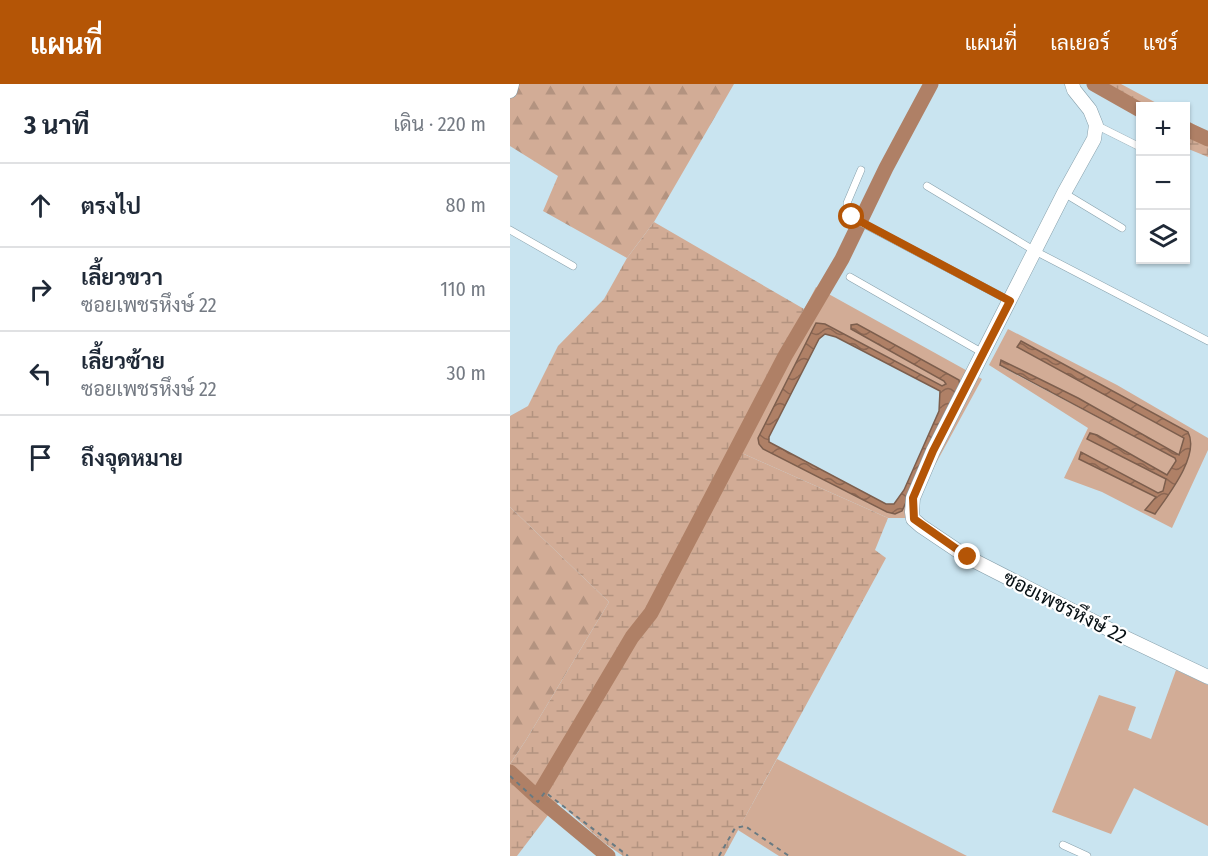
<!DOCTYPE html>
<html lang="th">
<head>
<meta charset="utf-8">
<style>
	:root { --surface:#fff; --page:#f2f2f3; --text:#1f2937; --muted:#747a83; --line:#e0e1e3; --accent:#b45506 }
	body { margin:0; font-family:"Fira Sans Condensed",Sarabun,sans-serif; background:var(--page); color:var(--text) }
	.controls { position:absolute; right:18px; top:18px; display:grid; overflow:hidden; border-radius:0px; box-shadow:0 2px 4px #0004 }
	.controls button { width:54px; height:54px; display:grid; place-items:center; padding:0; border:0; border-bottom:2px solid var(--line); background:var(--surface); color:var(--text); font:30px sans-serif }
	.stop { position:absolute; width:18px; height:18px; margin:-14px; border:4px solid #b45506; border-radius:50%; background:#fff }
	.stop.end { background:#b45506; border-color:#fff; box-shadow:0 2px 6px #0008 }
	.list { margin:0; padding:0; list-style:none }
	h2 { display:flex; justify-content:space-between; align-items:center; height:78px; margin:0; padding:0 24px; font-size:26px }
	h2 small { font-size:20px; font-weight:400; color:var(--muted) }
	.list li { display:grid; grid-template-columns:39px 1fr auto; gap:18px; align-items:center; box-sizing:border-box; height:84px; padding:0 24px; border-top:2px solid var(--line) }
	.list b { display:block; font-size:22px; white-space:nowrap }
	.list p { margin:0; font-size:20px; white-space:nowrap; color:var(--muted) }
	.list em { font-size:20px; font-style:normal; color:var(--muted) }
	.icon { flex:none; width:33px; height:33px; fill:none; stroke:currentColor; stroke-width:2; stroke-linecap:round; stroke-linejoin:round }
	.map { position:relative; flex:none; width:698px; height:772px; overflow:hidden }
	header { display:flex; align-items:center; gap:36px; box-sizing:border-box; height:84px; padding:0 30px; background:var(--accent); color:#fff }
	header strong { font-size:28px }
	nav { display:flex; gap:33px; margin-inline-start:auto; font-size:21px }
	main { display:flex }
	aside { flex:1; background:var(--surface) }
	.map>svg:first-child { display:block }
</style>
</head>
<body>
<header>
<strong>แผนที่</strong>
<nav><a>แผนที่</a><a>เลเยอร์</a><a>แชร์</a></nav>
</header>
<main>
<aside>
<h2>3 นาที<small>เดิน · 220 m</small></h2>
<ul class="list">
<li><svg class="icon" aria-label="ahead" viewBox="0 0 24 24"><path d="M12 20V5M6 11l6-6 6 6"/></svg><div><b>ตรงไป</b></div><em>80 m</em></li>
<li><svg class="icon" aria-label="right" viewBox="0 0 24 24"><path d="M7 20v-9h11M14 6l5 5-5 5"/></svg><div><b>เลี้ยวขวา</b><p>ซอยเพชรหึงษ์ 22</p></div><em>110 m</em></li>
<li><svg class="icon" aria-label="left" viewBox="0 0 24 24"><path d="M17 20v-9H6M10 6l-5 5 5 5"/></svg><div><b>เลี้ยวซ้าย</b><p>ซอยเพชรหึงษ์ 22</p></div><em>30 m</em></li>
<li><svg class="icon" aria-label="arrive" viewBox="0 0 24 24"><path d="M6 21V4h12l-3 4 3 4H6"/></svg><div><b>ถึงจุดหมาย</b></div></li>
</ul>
</aside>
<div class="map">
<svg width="698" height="772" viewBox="0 0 698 772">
	<defs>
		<pattern id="forest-firs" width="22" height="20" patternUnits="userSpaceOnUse" patternTransform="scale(1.5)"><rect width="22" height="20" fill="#d2ac96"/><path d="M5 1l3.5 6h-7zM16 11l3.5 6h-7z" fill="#b39380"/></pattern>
		<pattern id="wetland-marsh" width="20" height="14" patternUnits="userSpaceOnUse" patternTransform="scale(1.5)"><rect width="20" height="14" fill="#d2ac96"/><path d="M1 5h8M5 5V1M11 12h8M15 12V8" fill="none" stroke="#b39380"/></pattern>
		<pattern id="water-waves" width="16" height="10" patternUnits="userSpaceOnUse" patternTransform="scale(1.5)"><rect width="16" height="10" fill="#af8066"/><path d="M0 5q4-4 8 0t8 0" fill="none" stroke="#8c6753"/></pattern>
	</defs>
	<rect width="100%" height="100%" fill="#c9e4f0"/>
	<g fill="#d2ac96" fill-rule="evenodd">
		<path d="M306 203 472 295 396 434H378L234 370 219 369ZM315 240 432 302 437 300 434 297 450 302 392 427 377 428 248 354Z"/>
		<path d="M498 245 607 301 698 354V366L662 444 592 408 554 394 578 344 479 281ZM492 277 568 314 669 372 674 354 665 402 636 426 646 413 571 369 648 409 653 407 656 395 578 355 580 349 587 351 657 391 667 377 665 374 490 282Z"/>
		<path d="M666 586 698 601V742L624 704 601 750 542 728 589 611 626 623 618 646 641 655Z"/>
		<path d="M267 675 457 772H269L228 746Z"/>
	</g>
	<g fill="url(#forest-firs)">
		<path d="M7 0H224L144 138 117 174 33 127 48 92 0 62V15Z"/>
		<path d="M0 423 99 518 16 656 0 680Z"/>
	</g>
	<g fill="url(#wetland-marsh)">
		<path d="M578 0H611L652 22H630V28Z"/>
		<path d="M676 36 698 48V73L676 64Z"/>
		<path d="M144 138 294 225 219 368 234 370 378 434 365 466 376 474 214 772H113L93 758 48 718 7 772H0V680L16 656 99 518 0 423V332L18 322 48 262 94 215 117 174Z"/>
	</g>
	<g fill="url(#water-waves)" stroke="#7c5e4d" stroke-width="1.5" fill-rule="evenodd">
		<path d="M306 239 315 240 432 302 436 300 434 297 341 245V241L347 240 449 296 450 302 392 427 385 430 377 428 253 365 249 360 248 354ZM315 250 326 253 430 307 429 327 394 406 384 420H376L259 358V353L309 255Z"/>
		<path d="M511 257 678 348C690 371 659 410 645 430L635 426 646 413 569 375 571 368 648 409 653 407 656 395 577 355 580 349 587 351 657 391 666 377 665 374 490 281 491 276 568 314 669 371 674 354 507 263Z"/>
	</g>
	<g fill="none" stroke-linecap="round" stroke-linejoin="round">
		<g stroke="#af8066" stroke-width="15">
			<path d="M584 0 630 26"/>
			<path d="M676 45 698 55"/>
			<path d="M0 688 27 713 98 772"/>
			<path d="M27 713 122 553 141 529 275 272 332 175 376 84 421 0"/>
		</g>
		<g stroke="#87a0ab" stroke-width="8">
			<g id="lane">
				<path d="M586 41 630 63"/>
				<path d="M351 86 337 119 338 129 354 140 500 217"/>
				<path d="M417 102 525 167 698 257"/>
				<path d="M554 109 612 144"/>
				<path d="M0 146 63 182"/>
				<path d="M340 193 473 269"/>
				<path d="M553 761 577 772"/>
			</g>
		</g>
		<g stroke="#87a0ab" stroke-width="15">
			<g id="street">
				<path d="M562 0 564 6 580 26 586 41 584 55 554 109 423 367 403 414 402 428 403 435 411 442 457 473 616 554 698 593"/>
				<path d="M0 7 2 0"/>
			</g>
		</g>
		<g stroke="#687a82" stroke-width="2" stroke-dasharray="4.5 4.5" stroke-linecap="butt">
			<path d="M0 692 28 718 35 708 118 772"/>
			<path d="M209 772 225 744 235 742 279 772"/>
		</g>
		<use href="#lane" stroke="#fff" stroke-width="7"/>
		<use href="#street" stroke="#fff" stroke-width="14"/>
	</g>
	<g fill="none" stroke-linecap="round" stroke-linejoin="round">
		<path stroke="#b45506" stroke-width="8" d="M342 133 500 217 423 367 403 414 404 435 458 473"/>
	</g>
	<g text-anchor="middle" stroke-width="4.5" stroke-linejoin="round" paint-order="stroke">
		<g font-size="20" fill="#060f13" stroke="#fff">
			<text transform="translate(555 523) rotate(27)" y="7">ซอยเพชรหึงษ์ 22</text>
		</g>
	</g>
</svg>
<div class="controls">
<button>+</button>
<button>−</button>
<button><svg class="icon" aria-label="layers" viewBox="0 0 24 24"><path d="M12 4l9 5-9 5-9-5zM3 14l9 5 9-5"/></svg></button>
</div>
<div class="stop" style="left:342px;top:133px"></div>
<div class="stop end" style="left:458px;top:473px"></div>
</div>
</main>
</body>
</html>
